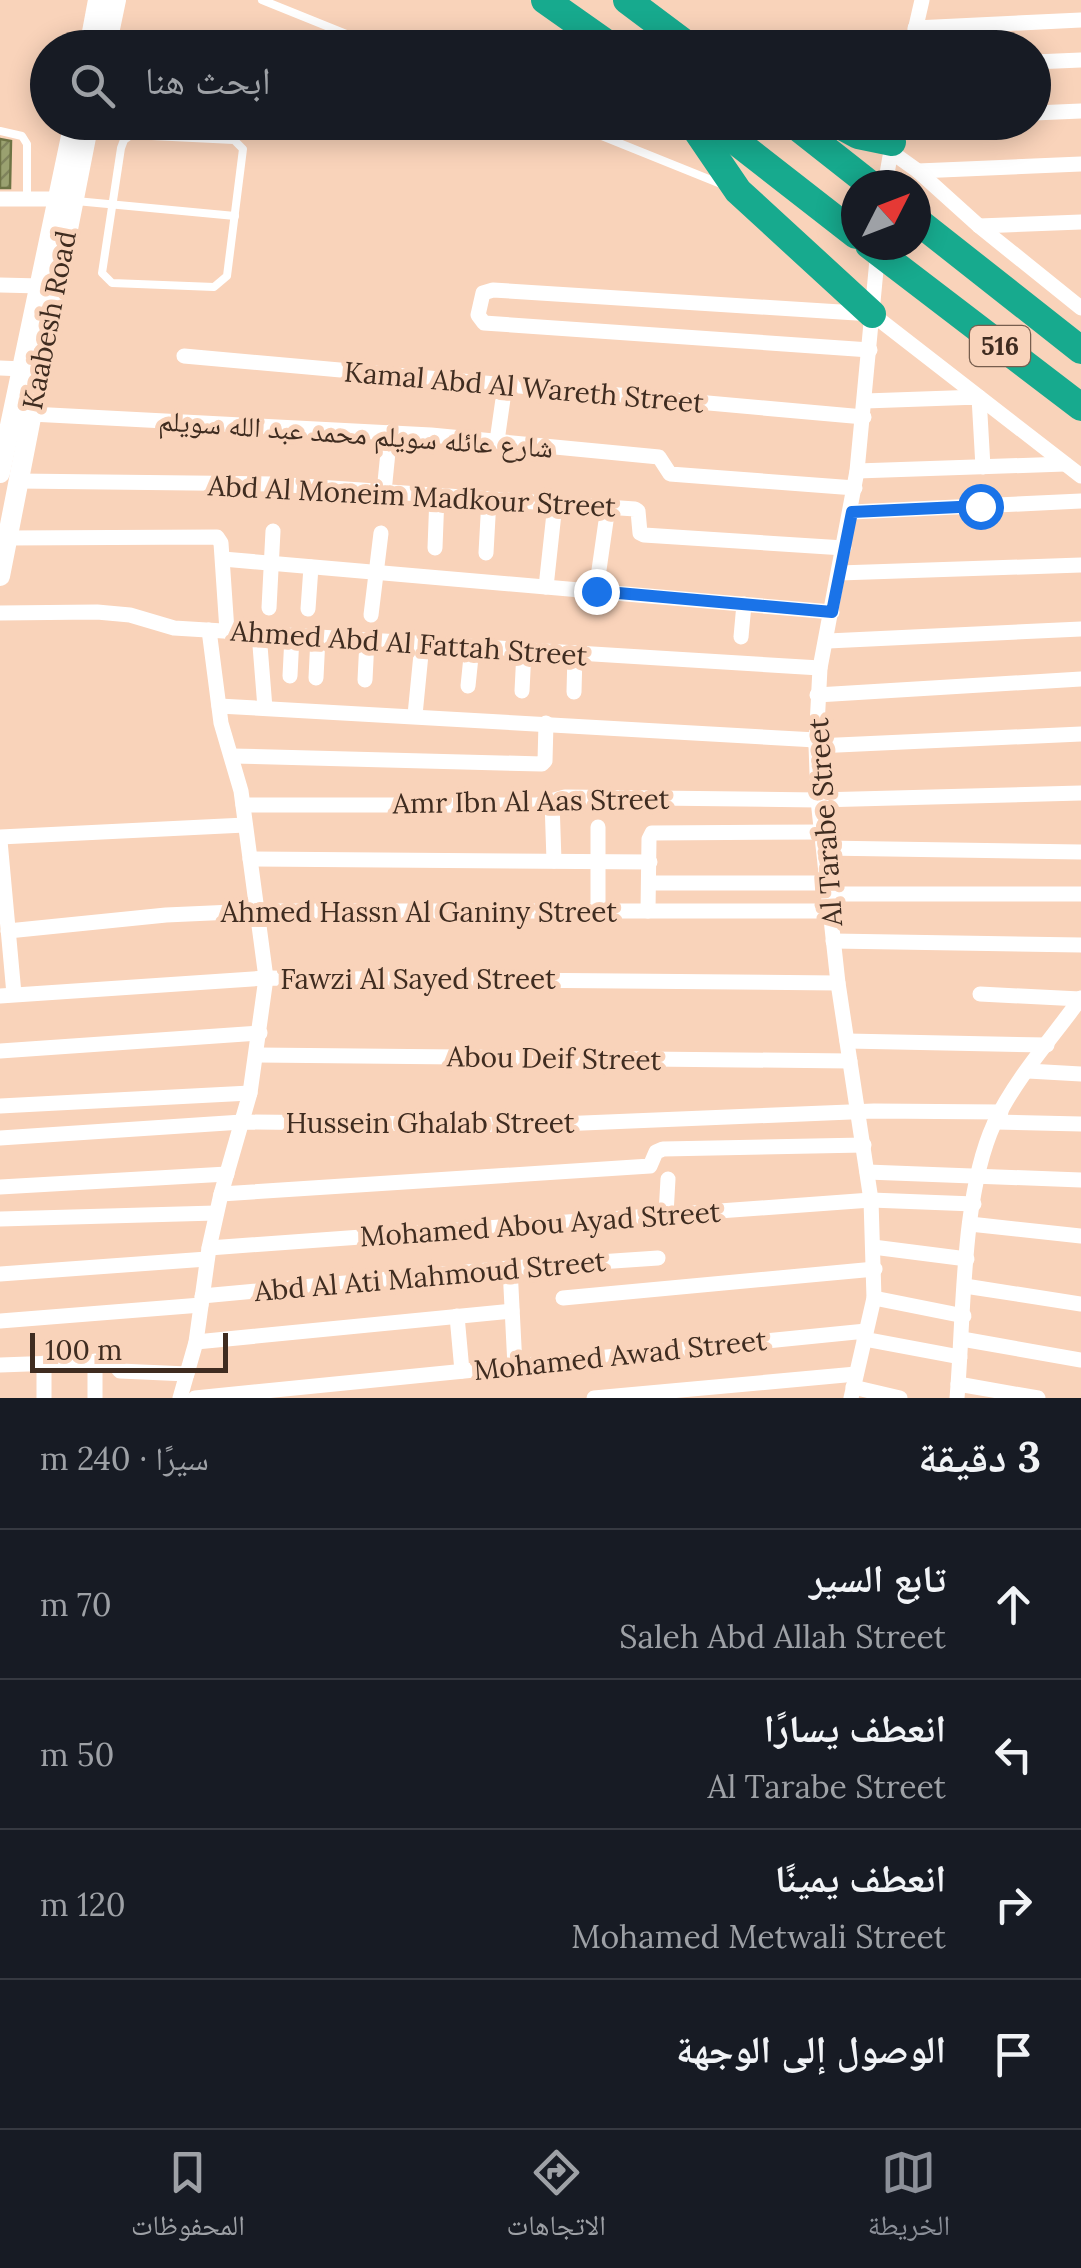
<!DOCTYPE html>
<html lang="ar">
<head>
<meta charset="utf-8">
<style>
	:root { --surface:#171b24; --page:#20242c; --text:#f1f3f6; --muted:#9ea1a6; --line:#363941; --accent:#8c9099 }
	body { margin:0; font-family:Lora,"Noto Naskh Arabic",serif; background:var(--page); color:var(--text); direction:rtl }
	.compass { position:absolute; left:841px; top:170px; width:90px; height:90px; border-radius:50%; background:var(--surface); box-shadow:0 5px 25px #0003; rotate:48deg }
	.scale { position:absolute; left:30px; bottom:25px; width:198px; box-sizing:border-box; padding-left:10px; border:5px solid #3f2c20; border-top:0; font-size:28px; line-height:35px; white-space:nowrap; color:#3f2c20; -webkit-text-stroke:8px #f9d3ba; paint-order:stroke }
	.stop { position:absolute; width:30px; height:30px; margin:-22px; border:8px solid #1a73e8; border-radius:50%; background:#fff }
	.stop.end { background:#1a73e8; border-color:#fff; box-shadow:0 2px 10px #0008 }
	.list { margin:0; padding:0; list-style:none }
	h2 { display:flex; justify-content:space-between; align-items:center; height:130px; margin:0; padding:0 40px; font-size:42px }
	h2 small { font-size:32px; font-weight:400; color:var(--muted) }
	.list li { display:grid; grid-template-columns:65px 1fr auto; gap:30px; align-items:center; box-sizing:border-box; height:150px; padding:0 40px; border-top:2px solid var(--line) }
	.list b { display:block; font-size:38px; white-space:nowrap }
	.list p { margin:0; font-size:32px; white-space:nowrap; color:var(--muted) }
	.list em { font-size:32px; font-style:normal; color:var(--muted) }
	.icon { flex:none; width:55px; height:55px; fill:none; stroke:currentColor; stroke-width:2; stroke-linecap:round; stroke-linejoin:round }
	.map { position:relative; flex:none; width:1081px; height:1398px; overflow:hidden; direction:ltr }
	.search { position:absolute; background:var(--surface); box-shadow:0 5px 25px #0003; left:30px; right:30px; top:30px; height:110px; display:flex; align-items:center; gap:25px; box-sizing:border-box; padding:0 35px; border-radius:55px; color:var(--muted); font-size:38px }
	.sheet { height:730px; background:var(--surface) }
	nav { display:flex; justify-content:space-around; align-items:center; box-sizing:border-box; height:140px; border-top:2px solid var(--line); background:var(--surface); font-size:28px; color:var(--muted) }
	nav a { display:grid; justify-items:center; gap:5px }
	nav .on { color:var(--accent) }
	.map>svg:first-child { display:block }
</style>
</head>
<body>
<div class="map">
<svg width="1081" height="1398" viewBox="0 0 1081 1398">
	<defs>
		<pattern id="building-hatch" width="6" height="6" patternUnits="userSpaceOnUse" patternTransform="scale(2.5)"><rect width="6" height="6" fill="#9aa170"/><path d="M-1 1l2-2M0 6l6-6M5 7l2-2" fill="none" stroke="#7f835c"/></pattern>
	</defs>
	<rect width="100%" height="100%" fill="#f9d3ba"/>
	<path fill="url(#building-hatch)" stroke="#6d7344" stroke-width="2.5" d="M0 139 11 141 10 188H0Z"/>
	<g fill="none" stroke-linecap="round" stroke-linejoin="round">
		<g stroke="#fff" stroke-width="8">
			<path d="M262 0 381 48"/>
			<path d="M567 122 721 184"/>
			<path d="M0 131 22 136 27 144V199"/>
			<path d="M131 135 234 140 243 149 227 276 214 287 112 283 102 273 121 148 124 140Z"/>
			<path d="M76 201 235 216"/>
		</g>
		<g stroke="#fff" stroke-width="15">
			<path d="M915 28 1081 20"/>
			<path d="M911 48 922 0"/>
			<path d="M1034 62 1081 60"/>
			<path d="M1034 113 1081 111"/>
			<path d="M890 151 918 171 979 226 1081 308"/>
			<path d="M918 171 1081 164"/>
			<path d="M885 185 896 122"/>
			<path d="M0 199H58"/>
			<path d="M979 226 1081 222"/>
			<path d="M0 285 41 286"/>
			<path d="M870 350 484 323 478 315 483 293 493 290 872 314 1081 476"/>
			<path d="M184 356 864 417"/>
			<path d="M0 368 23 369"/>
			<path d="M865 401 979 397 983 467"/>
			<path d="M31 414 431 435 659 457 670 474 855 488"/>
			<path d="M497 441 505 385"/>
			<path d="M857 471 1065 464"/>
			<path d="M18 481 274 484 635 509 638 511 640 533 644 535 844 548"/>
			<path d="M384 492 390 432"/>
			<path d="M852 512 1081 501"/>
			<path d="M7 538 217 537 221 543 227 631"/>
			<path d="M435 548 437 495"/>
			<path d="M486 553 489 499"/>
			<path d="M223 559 832 612"/>
			<path d="M839 573 1081 565"/>
			<path d="M546 587 555 504"/>
			<path d="M596 591 608 507"/>
			<path d="M269 608 273 531"/>
			<path d="M308 609 311 567"/>
			<path d="M0 613 97 612 130 615 174 628 820 668"/>
			<path d="M371 615 381 533"/>
			<path d="M259 633 265 708"/>
			<path d="M741 637 744 604"/>
			<path d="M828 641 1081 629"/>
			<path d="M290 676 292 636"/>
			<path d="M316 678 318 637"/>
			<path d="M365 680 367 640"/>
			<path d="M468 686 472 647"/>
			<path d="M522 691 524 651"/>
			<path d="M574 692 575 654"/>
			<path d="M817 695 1081 679"/>
			<path d="M219 706 816 740"/>
			<path d="M415 715 422 644"/>
			<path d="M816 746 1081 734"/>
			<path d="M232 756 542 764 545 761 546 723"/>
			<path d="M552 801 554 861"/>
			<path d="M243 805H537L565 797 818 800 1081 793"/>
			<path d="M0 837 245 825"/>
			<path d="M0 841 14 994"/>
			<path d="M824 848 1081 852"/>
			<path d="M250 859 650 862"/>
			<path d="M649 883H828"/>
			<path d="M829 894H1081"/>
			<path d="M598 911V827"/>
			<path d="M648 911 649 839 652 833 823 832"/>
			<path d="M8 931 166 915 256 911H831"/>
			<path d="M833 941 1081 945"/>
			<path d="M980 994 1080 999"/>
			<path d="M0 996 266 978 838 983"/>
			<path d="M847 1041 1047 1045"/>
			<path d="M0 1051 260 1033"/>
			<path d="M258 1055 850 1061"/>
			<path d="M1028 1071 1081 1074"/>
			<path d="M0 1106 250 1093"/>
			<path d="M995 1122 1081 1124"/>
			<path d="M0 1138 242 1122 535 1125 874 1111 1001 1112"/>
			<path d="M867 1172 1081 1180"/>
			<path d="M0 1187 227 1174"/>
			<path d="M221 1194 650 1166 656 1152 663 1149 864 1145"/>
			<path d="M666 1214 668 1179"/>
			<path d="M0 1219 216 1213"/>
			<path d="M970 1224 1081 1236"/>
			<path d="M873 1247 967 1259"/>
			<path d="M209 1248 871 1200 974 1204"/>
			<path d="M510 1268 515 1366"/>
			<path d="M0 1274 207 1259"/>
			<path d="M965 1286 1081 1304"/>
			<path d="M202 1296 510 1268 658 1258"/>
			<path d="M563 1298 875 1269"/>
			<path d="M874 1298 964 1316"/>
			<path d="M457 1316 462 1371"/>
			<path d="M0 1321 201 1305"/>
			<path d="M864 1339 960 1357"/>
			<path d="M962 1339 1081 1360"/>
			<path d="M196 1342 512 1311"/>
			<path d="M0 1365 112 1361 120 1371 187 1374"/>
			<path d="M958 1384 1038 1398"/>
			<path d="M853 1387 900 1398"/>
			<path d="M44 1398V1363"/>
			<path d="M95 1398V1361"/>
			<path d="M180 1398 196 1342 209 1248 221 1194 250 1093 266 978 241 791 221 723 209 630"/>
			<path d="M195 1398 866 1331"/>
			<path d="M594 1398 856 1374"/>
			<path d="M851 1398 874 1298 871 1200 838 983 818 800 816 746 820 668 857 471 878 249"/>
			<path d="M957 1398C964 1318 961 1196 994 1124 1015 1079 1052 1038 1081 998"/>
		</g>
		<g stroke="#fff" stroke-width="20">
			<path d="M89 48 98 0"/>
			<path d="M106 48 116 0"/>
			<path d="M0 473 74 122"/>
			<path d="M0 576 89 122"/>
		</g>
		<g stroke="#17aa8e" stroke-width="28">
			<path d="M545 0 613 48"/>
			<path d="M627 0 691 48"/>
			<path d="M691 122 738 191 872 314"/>
			<path d="M711 122 856 235"/>
			<path d="M791 122 871 185"/>
			<path d="M834 122 858 135 892 142"/>
			<path d="M916 220 1081 350"/>
			<path d="M869 245 1081 407"/>
		</g>
	</g>
	<g fill="none" stroke-linecap="round" stroke-linejoin="round">
		<path stroke="#1a73e8" stroke-width="12" d="M596 591 832 612 852 512 980 506"/>
	</g>
	<g text-anchor="middle" stroke-width="10" stroke-linejoin="round" paint-order="stroke">
		<rect fill="#f9d3ba" stroke="#775e4e" stroke-width="2.5" x="970" y="326" width="60" height="40" rx="8"/>
		<g font-size="25" font-weight="bold" fill="#3f2c20">
			<text x="1000" y="355">516</text>
		</g>
		<g font-size="28" fill="#3f2c20" stroke="#f9d3ba">
			<text transform="translate(49 320) rotate(-79)" y="10">Kaabesh Road</text>
			<text transform="translate(524 387) rotate(5)" y="10">Kamal Abd Al Wareth Street</text>
			<text transform="translate(356 434) rotate(4)" y="10">شارع عائله سويلم محمد عبد الله سويلم</text>
			<text transform="translate(412 496) rotate(3)" y="10">Abd Al Moneim Madkour Street</text>
			<text transform="translate(409 643) rotate(4)" y="10">Ahmed Abd Al Fattah Street</text>
			<text transform="translate(531 801) rotate(-1)" y="10">Amr Ibn Al Aas Street</text>
			<text transform="translate(825 822) rotate(-94)" y="10">Al Tarabe Street</text>
			<text x="419" y="922">Ahmed Hassn Al Ganiny Street</text>
			<text x="418" y="989">Fawzi Al Sayed Street</text>
			<text transform="translate(554 1058) rotate(1)" y="10">Abou Deif Street</text>
			<text x="430" y="1133">Hussein Ghalab Street</text>
			<text transform="translate(540 1224) rotate(-4)" y="10">Mohamed Abou Ayad Street</text>
			<text transform="translate(430 1276) rotate(-5)" y="10">Abd Al Ati Mahmoud Street</text>
			<text transform="translate(620 1355) rotate(-6)" y="10">Mohamed Awad Street</text>
		</g>
	</g>
</svg>
<svg class="compass" viewBox="-18 -18 36 36"><path d="M0-13l5 13h-10z" fill="#e53935"/><path d="M0 13l5-13h-10z" fill="#9ea1a6"/></svg>
<div class="scale">100 m</div>
<div class="stop" style="left:980px;top:506px"></div>
<div class="stop end" style="left:596px;top:591px"></div>
<div class="search"><svg class="icon" aria-label="search" viewBox="0 0 24 24"><circle cx="10" cy="10" r="6"/><path d="M15 15l6 6"/></svg>ابحث هنا</div>
</div>
<section class="sheet">
<h2>3 دقيقة<small>سيرًا · 240 m</small></h2>
<ul class="list">
<li><svg class="icon" aria-label="ahead" viewBox="0 0 24 24"><path d="M12 20V5M6 11l6-6 6 6"/></svg><div><b>تابع السير</b><p>Saleh Abd Allah Street</p></div><em>70 m</em></li>
<li><svg class="icon" aria-label="left" viewBox="0 0 24 24"><path d="M17 20v-9H6M10 6l-5 5 5 5"/></svg><div><b>انعطف يسارًا</b><p>Al Tarabe Street</p></div><em>50 m</em></li>
<li><svg class="icon" aria-label="right" viewBox="0 0 24 24"><path d="M7 20v-9h11M14 6l5 5-5 5"/></svg><div><b>انعطف يمينًا</b><p>Mohamed Metwali Street</p></div><em>120 m</em></li>
<li><svg class="icon" aria-label="arrive" viewBox="0 0 24 24"><path d="M6 21V4h12l-3 4 3 4H6"/></svg><div><b>الوصول إلى الوجهة</b></div></li>
</ul>
</section>
<nav>
<a class="on"><svg class="icon" aria-label="map" viewBox="0 0 24 24"><path d="M3 6l6-2 6 2 6-2v14l-6 2-6-2-6 2zM9 4v14M15 6v14"/></svg>الخريطة</a>
<a><svg class="icon" aria-label="directions" viewBox="0 0 24 24"><path d="M12 3l9 9-9 9-9-9zM9 14v-3h6M13 9l2 2-2 2"/></svg>الاتجاهات</a>
<a><svg class="icon" aria-label="saved" viewBox="0 0 24 24"><path d="M7 4h10v16l-5-4-5 4z"/></svg>المحفوظات</a>
</nav>
</body>
</html>
